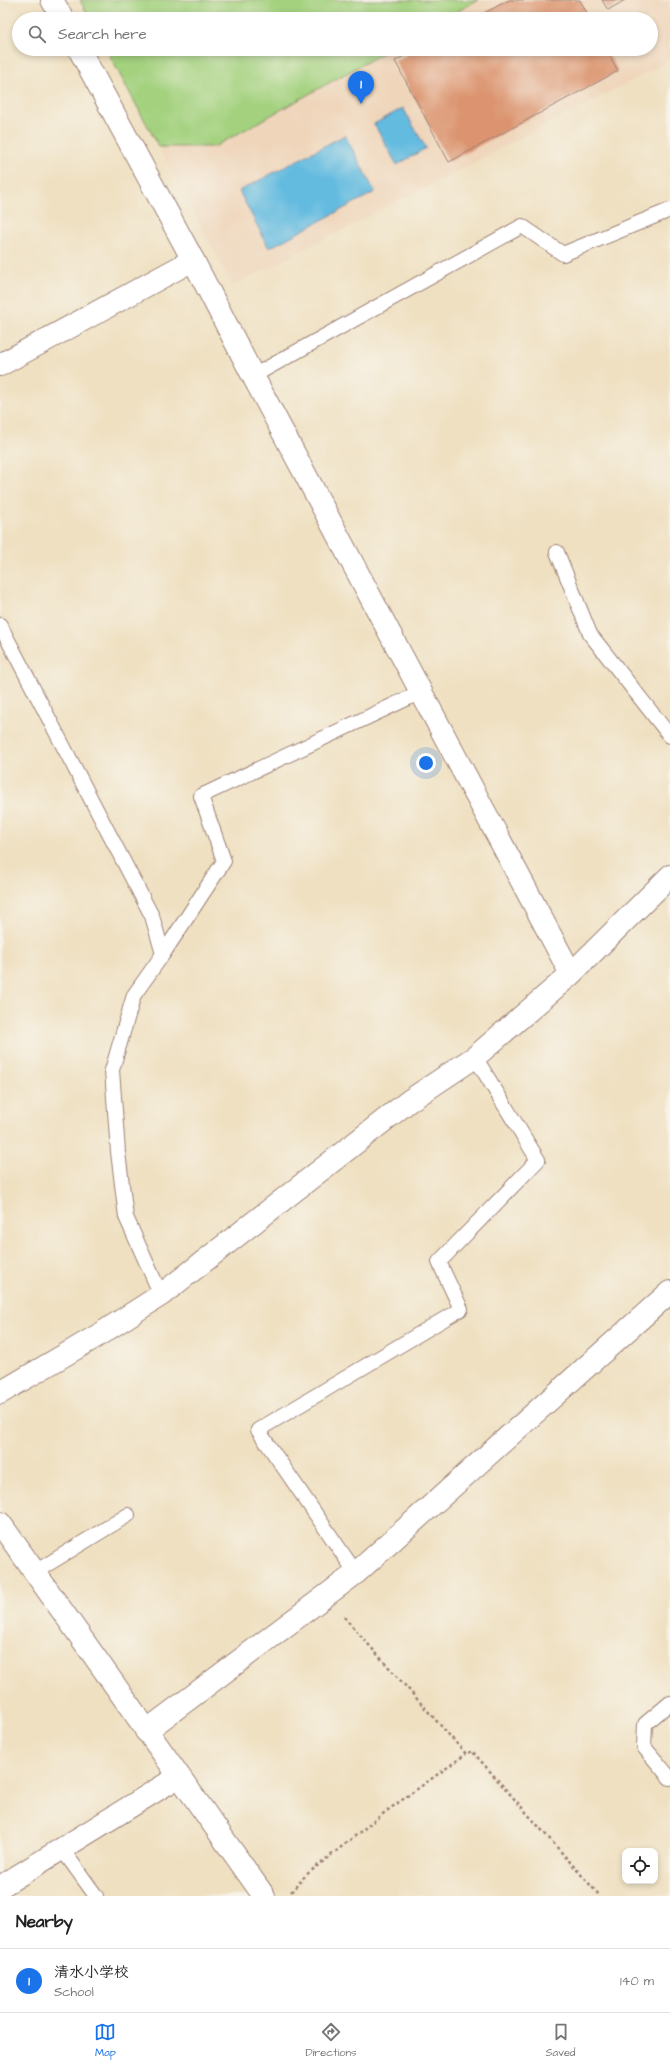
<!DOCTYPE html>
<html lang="en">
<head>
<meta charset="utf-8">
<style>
	:root { --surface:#fff; --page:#f2f2f2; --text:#222; --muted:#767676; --line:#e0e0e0; --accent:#1a73e8 }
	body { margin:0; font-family:"Architects Daughter","Klee One",sans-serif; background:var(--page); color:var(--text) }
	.controls { position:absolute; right:12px; bottom:12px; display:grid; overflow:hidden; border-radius:8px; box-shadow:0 2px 6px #0003 }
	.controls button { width:36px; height:36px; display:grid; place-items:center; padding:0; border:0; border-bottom:1px solid var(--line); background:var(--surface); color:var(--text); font:20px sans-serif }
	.you { position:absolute; left:426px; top:763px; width:14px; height:14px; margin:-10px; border:3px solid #fff; border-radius:50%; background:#1a73e8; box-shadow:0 0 0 6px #1a73e833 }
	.badge { display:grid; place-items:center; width:26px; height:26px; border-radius:50%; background:var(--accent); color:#fff; font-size:13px; font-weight:700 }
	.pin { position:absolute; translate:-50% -33px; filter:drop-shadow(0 1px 2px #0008) }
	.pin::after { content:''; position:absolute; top:21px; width:14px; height:12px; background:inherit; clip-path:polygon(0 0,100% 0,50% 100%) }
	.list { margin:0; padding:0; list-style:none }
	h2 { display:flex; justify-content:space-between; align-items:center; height:52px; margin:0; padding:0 16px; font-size:17px }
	h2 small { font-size:13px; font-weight:400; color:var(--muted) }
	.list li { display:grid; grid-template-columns:26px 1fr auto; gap:12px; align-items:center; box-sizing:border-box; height:64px; padding:0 16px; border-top:1px solid var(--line) }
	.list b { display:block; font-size:15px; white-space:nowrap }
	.list p { margin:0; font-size:13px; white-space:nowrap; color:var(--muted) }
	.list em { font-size:13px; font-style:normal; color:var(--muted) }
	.icon { flex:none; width:22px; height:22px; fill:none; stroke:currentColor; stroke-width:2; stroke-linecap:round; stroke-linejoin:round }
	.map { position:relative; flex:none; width:670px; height:1896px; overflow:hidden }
	.search { position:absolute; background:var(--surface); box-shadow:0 2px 6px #0003; left:12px; right:12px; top:12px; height:44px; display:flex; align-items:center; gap:10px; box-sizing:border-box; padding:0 14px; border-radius:22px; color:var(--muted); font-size:15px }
	.sheet { height:116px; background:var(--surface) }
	nav { display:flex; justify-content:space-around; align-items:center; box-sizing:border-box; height:56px; border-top:1px solid var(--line); background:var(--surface); font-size:11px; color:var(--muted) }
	nav a { display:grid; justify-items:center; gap:2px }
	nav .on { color:var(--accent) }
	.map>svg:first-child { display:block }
</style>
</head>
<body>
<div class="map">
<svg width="670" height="1896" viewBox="0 0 670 1896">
	<rect width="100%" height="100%" fill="#f7f3e8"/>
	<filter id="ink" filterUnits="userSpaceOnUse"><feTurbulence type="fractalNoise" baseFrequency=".025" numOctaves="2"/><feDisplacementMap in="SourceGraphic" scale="8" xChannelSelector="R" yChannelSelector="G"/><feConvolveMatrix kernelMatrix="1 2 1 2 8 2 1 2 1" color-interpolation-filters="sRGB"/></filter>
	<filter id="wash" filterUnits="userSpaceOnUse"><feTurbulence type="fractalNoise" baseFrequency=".012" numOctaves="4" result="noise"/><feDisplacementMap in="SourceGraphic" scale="16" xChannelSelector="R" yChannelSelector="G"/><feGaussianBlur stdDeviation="0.9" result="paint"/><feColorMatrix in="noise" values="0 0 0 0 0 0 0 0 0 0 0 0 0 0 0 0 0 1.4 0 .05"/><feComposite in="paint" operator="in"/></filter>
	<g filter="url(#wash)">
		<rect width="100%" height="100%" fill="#efe0c1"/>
		<path fill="#efd6bb" d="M80 0H670V61L233 286 106 49H651V19H90Z"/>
		<g fill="#a3d17e" stroke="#767854">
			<path d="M80 0H478L444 19H90Z"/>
			<path d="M106 49H390L214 147H159Z"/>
		</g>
		<g fill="#63bbe0" stroke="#566d86">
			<path d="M403 108 426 148 397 165 374 124Z"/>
			<path d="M345 135 375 192 269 248 239 191Z"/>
		</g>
		<g id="blocks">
			<g fill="#dc9470">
				<path d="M509 0H580L590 19H473Z"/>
				<path d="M602 0H625L608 10Z"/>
				<path d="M417 49H606L618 71 449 162 395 61Z"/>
			</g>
		</g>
	</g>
	<g filter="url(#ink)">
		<use href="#blocks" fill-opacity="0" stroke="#9c8076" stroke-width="1"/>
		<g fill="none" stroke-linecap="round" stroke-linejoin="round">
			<g stroke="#9c8076" stroke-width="16">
				<g id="service">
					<path d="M253 376 522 226 563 254 670 210"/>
					<path d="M557 552 590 634 670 736"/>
					<path d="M0 625 152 916 163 954 134 995 112 1070 118 1152 126 1217 161 1295"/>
					<path d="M163 954 224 861 201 796 421 692"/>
					<path d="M35 1572 128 1515"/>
					<path d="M356 1573 258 1430 461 1309 439 1262 538 1160 475 1057"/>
					<path d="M670 1703 645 1724 644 1747 670 1778"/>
					<path d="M62 1849 96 1896"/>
				</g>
			</g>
			<g stroke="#9c8076" stroke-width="24">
				<g id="minor">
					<path d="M52 0 63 19"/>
					<path d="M79 49 193 260 253 376 571 974"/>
					<path d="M0 365 193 260"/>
					<path d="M0 1393 97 1336 161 1295 409 1101 475 1057 571 974 670 876"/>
					<path d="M0 1523 264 1896"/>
					<path d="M146 1731 356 1573 670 1292"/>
					<path d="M0 1887 178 1777"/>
				</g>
			</g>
			<g stroke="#9c8076" stroke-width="2.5" stroke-dasharray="3 3" stroke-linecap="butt">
				<path d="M344 1617 466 1754 472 1751 600 1896"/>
				<path d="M291 1892 306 1875 384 1813 466 1754"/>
			</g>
			<use href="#service" stroke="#fff" stroke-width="14"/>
			<use href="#minor" stroke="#fff" stroke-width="22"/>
		</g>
	</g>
</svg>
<div class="controls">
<button><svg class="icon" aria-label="locate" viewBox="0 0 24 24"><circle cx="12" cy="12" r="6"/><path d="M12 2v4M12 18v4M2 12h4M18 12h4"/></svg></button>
</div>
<div class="you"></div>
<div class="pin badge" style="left:361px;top:104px">1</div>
<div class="search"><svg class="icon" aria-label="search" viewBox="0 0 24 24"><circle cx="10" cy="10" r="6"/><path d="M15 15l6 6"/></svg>Search here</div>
</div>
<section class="sheet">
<h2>Nearby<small></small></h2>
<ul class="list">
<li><span class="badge">1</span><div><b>清水小学校</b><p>School</p></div><em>140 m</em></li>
</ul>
</section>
<nav>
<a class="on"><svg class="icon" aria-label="map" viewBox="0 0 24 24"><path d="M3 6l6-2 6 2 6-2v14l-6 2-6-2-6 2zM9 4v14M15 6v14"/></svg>Map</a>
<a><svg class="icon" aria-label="directions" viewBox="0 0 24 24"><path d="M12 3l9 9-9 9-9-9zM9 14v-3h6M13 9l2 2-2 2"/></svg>Directions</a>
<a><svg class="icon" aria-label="saved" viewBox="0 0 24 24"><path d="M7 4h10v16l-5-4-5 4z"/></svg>Saved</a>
</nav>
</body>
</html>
